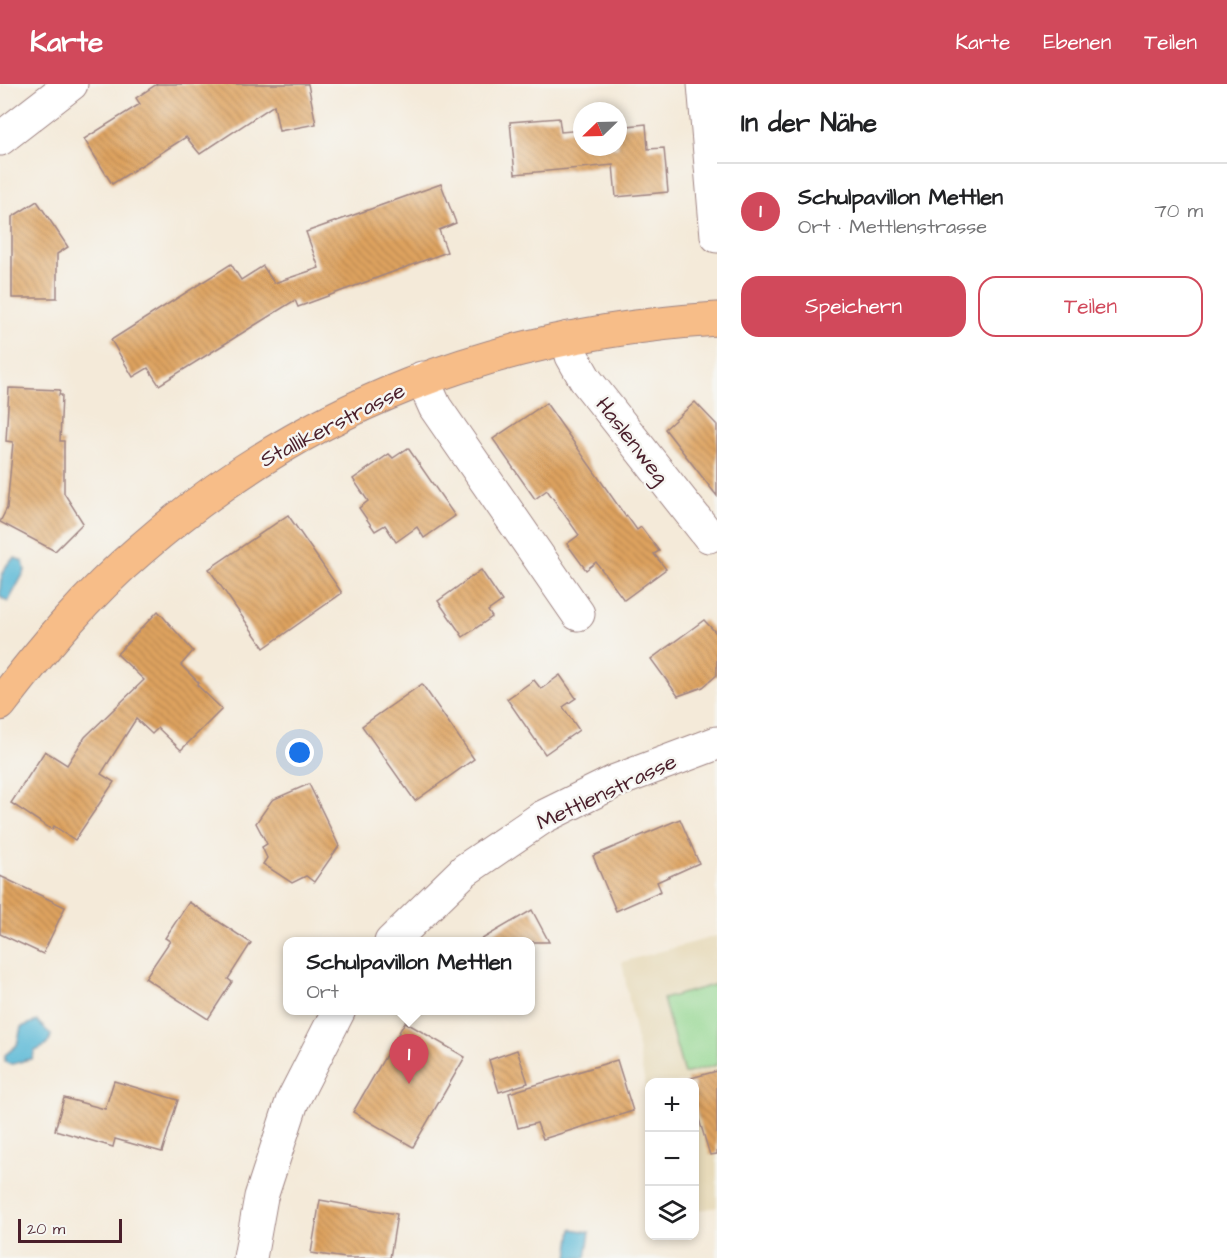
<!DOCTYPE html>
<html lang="de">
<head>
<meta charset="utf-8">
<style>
	:root { --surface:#fff; --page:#f6f6f6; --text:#202124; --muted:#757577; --line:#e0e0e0; --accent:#d1495b }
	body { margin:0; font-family:"Architects Daughter",sans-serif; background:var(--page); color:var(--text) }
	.controls { position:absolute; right:18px; bottom:18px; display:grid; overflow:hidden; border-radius:12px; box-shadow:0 3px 9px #0003 }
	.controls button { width:54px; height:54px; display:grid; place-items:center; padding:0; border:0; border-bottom:2px solid var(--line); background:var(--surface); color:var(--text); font:30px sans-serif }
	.compass { position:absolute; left:573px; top:18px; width:54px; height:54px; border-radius:50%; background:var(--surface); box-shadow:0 3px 9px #0003; rotate:247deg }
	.scale { position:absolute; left:18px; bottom:15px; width:104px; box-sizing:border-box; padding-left:6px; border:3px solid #4a1f2b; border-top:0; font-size:16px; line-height:21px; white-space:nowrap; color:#4a1f2b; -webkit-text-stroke:4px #f6f6f2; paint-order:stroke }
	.you { position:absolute; left:300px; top:669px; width:21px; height:21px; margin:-15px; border:4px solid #fff; border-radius:50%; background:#1a73e8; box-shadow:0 0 0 9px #1a73e833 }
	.badge { display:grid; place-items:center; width:39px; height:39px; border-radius:50%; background:var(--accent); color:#fff; font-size:20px; font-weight:700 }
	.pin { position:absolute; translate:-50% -50px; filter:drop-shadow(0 2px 3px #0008) }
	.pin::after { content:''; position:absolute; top:32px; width:21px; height:18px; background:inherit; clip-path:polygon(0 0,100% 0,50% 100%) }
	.popup { position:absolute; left:283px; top:853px; width:252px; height:78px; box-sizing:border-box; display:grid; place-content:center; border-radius:12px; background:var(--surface); filter:drop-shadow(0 2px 4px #0005); font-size:20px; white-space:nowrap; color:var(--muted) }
	.popup b { font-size:22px; color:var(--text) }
	.popup::after { content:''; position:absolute; left:50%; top:100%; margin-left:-12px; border:12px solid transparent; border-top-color:var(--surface) }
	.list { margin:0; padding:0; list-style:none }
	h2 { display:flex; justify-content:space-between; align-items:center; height:78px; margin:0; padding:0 24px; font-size:26px }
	h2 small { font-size:20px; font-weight:400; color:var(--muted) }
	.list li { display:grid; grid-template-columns:39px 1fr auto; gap:18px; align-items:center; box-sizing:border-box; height:96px; padding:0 24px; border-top:2px solid var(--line) }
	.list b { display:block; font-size:22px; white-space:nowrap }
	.list p { margin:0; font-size:20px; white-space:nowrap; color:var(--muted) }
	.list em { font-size:20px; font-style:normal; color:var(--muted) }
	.actions { display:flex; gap:12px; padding:18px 24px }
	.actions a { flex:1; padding:14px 0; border:2px solid var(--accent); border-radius:18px; text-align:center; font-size:21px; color:var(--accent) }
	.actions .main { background:var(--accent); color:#fff }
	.icon { flex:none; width:33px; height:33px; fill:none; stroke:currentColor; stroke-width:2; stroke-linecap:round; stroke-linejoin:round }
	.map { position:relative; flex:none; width:717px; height:1174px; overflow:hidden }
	header { display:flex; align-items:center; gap:36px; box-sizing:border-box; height:84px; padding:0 30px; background:var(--accent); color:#fff }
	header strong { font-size:28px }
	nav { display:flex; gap:33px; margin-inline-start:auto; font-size:21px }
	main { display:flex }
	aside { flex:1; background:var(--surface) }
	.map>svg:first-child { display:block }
</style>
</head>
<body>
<header>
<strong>Karte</strong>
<nav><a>Karte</a><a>Ebenen</a><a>Teilen</a></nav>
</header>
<main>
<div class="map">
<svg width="717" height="1174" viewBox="0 0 717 1174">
	<defs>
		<pattern id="building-back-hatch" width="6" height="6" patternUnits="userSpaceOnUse" patternTransform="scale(1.5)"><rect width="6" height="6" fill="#dea35f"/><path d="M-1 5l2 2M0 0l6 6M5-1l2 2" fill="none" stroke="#b6844f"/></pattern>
	</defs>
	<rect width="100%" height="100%" fill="#f6f6f2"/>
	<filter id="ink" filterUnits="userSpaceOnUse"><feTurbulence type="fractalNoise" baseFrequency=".0167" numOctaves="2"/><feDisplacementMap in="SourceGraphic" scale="12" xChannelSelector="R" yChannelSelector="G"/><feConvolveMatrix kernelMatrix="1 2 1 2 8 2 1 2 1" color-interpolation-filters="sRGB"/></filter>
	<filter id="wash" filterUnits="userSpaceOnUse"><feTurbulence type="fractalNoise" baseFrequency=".008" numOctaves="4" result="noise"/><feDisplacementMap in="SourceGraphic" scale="24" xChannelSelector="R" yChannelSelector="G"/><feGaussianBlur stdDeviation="1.35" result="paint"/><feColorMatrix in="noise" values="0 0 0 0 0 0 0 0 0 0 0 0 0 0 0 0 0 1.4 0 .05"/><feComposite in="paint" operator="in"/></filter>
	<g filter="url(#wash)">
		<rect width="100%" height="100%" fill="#f4ead9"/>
		<path fill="#e7daba" d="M717 852V1123L695 1127 694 998H650L649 1022 622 878Z"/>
		<path fill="#93d68f" stroke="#6e7a5d" stroke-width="1.5" d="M717 900V981L684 990 663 915Z"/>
		<g fill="#58b8d6" stroke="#516c80" stroke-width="1.5">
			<path d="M15 474 23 477 25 487 8 518 0 513C0 497 1 482 15 474Z"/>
			<path d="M37 937 51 951C49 961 44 963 35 967L32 975C21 975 14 984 5 978V971L17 961 21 943Z"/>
			<path d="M572 1145 590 1148 586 1174H568Z"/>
		</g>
		<g id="blocks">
			<g fill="url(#building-back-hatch)">
				<path d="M157 0H308L316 40 279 47 274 21 200 70 186 53 112 100 84 55 140 20 136 14Z"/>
				<path d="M559 34 561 48 582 46V63H618V43L646 40 648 65 664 64 668 108 616 113 613 81 515 90 510 38Z"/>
				<path d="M441 100 456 139 439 146 447 168 298 223 295 216 159 301 148 284 133 293 111 256 231 180 241 196 263 182 274 199 319 184 306 148Z"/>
				<path d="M37 117 68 163 57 170V214H12V133Z"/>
				<path d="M9 304 60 306 59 311H62L60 357H64V409L83 439 55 467 0 438 7 424 13 358 6 357Z"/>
				<path d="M695 318 717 341V412L665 345Z"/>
				<path d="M546 319 626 433 627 432 637 446 641 443 659 467 654 470 666 485 624 516 596 478 586 486 567 460 579 451 547 406 535 415 493 355Z"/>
				<path d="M408 364 455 432 424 454 417 443 396 458 385 441 375 447 359 424 368 417 353 395 389 370 393 374Z"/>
				<path d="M288 431 342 509 264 564 209 485Z"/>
				<path d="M481 486 502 517 488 527 492 533 463 553 438 517Z"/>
				<path d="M158 527 193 567 181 581 199 599 197 601 222 625 181 666 158 644 152 650 136 635 101 690 114 698 75 756 54 742 52 746 11 719 45 667 67 681 85 653 144 596 117 570Z"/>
				<path d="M704 536 717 550V591L703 603 678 612 651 575Z"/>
				<path d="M560 591 576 614 563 623 579 646 545 670 507 615 534 596 541 605Z"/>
				<path d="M422 600 474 675 415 717 362 642Z"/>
				<path d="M309 700 339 762 314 798 306 792 292 799 263 780 267 774 262 763 267 760 256 739 272 716Z"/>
				<path d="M680 735 699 779 657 798 661 807 616 827 593 772Z"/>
				<path d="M0 792 65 823 43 870 0 850Z"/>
				<path d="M189 818 251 859 228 895 232 898 208 935 145 894 170 857 165 854Z"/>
				<path d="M532 826 549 858H477Z"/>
				<path d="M405 938 465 973 413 1063 353 1028Z"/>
				<path d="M517 966 528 999 499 1008 489 976Z"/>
				<path d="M617 976 633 1027 543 1055 537 1039 518 1044 509 1009Z"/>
				<path d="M717 987V1070L710 1071 694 1019V999H688L687 995Z"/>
				<path d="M114 997 178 1016 162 1068 115 1055 113 1063 55 1046 64 1014 105 1025Z"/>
				<path d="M320 1116 397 1130 390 1174H346L311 1169Z"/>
			</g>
		</g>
	</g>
	<g filter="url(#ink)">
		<use href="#blocks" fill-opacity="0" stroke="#9f8482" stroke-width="1.5"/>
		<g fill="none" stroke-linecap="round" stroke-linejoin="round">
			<g stroke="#9f8482" stroke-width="35">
				<g id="minor">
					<path d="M704 0 717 152"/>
					<path d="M0 55 71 0"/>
					<path d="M568 254 572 272 585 295 709 452"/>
					<path d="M422 294 435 323 578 530"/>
					<path d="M391 858 465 786 543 733 616 697 717 659"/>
					<path d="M250 1174 261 1113 292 1018 339 926"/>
				</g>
			</g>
			<g stroke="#9f8482" stroke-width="35">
				<path id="major" d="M0 620C42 565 87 511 140 466 307 320 497 249 717 235"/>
			</g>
			<use href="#minor" stroke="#fff" stroke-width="33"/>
			<use href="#major" stroke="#f7bd88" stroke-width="33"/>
		</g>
	</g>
	<g text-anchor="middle" stroke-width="5" stroke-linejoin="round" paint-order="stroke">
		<g font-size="22" fill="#4a1f2b" stroke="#f6f6f2">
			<text transform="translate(332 340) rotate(-27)" y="8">Stallikerstrasse</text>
			<text transform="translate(633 356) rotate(52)" y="8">Haslenweg</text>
			<text transform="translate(606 707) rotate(-25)" y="8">Mettlenstrasse</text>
		</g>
	</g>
</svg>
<div class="controls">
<button>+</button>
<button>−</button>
<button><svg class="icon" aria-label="layers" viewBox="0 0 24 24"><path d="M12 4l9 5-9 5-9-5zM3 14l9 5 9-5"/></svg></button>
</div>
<svg class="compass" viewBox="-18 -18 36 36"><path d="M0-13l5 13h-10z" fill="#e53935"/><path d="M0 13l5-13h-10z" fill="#757577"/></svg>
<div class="scale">20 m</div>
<div class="you"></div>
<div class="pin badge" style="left:409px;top:1000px">1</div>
<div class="popup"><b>Schulpavillon Mettlen</b>Ort</div>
</div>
<aside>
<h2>In der Nähe<small></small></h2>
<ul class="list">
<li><span class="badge">1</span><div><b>Schulpavillon Mettlen</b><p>Ort · Mettlenstrasse</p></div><em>70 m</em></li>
</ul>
<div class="actions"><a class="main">Speichern</a><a>Teilen</a></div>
</aside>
</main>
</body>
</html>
